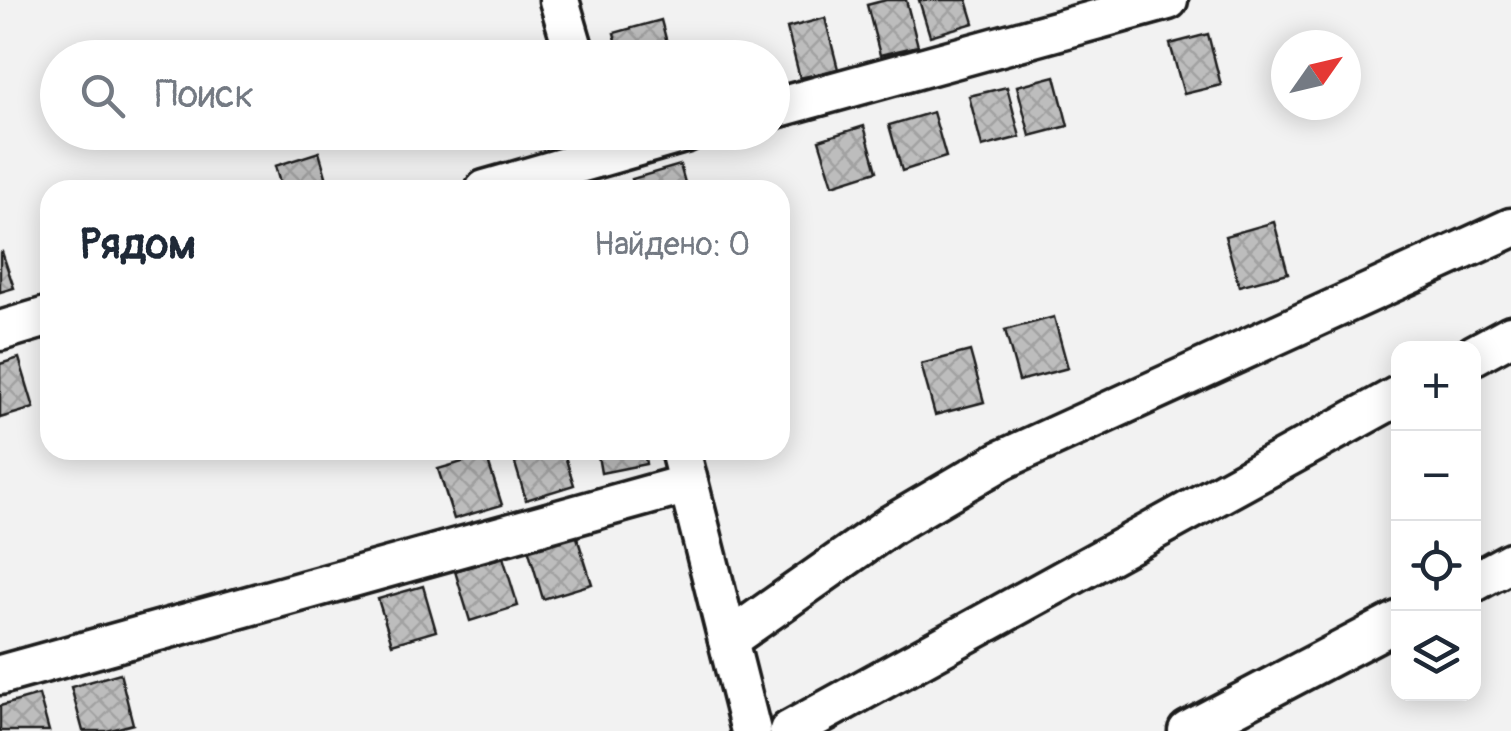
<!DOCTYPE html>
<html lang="ru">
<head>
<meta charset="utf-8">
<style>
	:root { --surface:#fff; --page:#f6f6f7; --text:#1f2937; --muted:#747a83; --line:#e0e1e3 }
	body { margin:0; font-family:Pangolin,sans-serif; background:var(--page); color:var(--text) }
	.controls { position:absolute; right:30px; bottom:30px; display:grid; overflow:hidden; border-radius:20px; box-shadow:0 5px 25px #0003 }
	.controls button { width:90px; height:90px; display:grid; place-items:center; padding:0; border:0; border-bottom:2px solid var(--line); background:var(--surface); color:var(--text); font:50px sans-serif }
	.compass { position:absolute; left:1271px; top:30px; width:90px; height:90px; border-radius:50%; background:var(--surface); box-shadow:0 5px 25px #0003; rotate:56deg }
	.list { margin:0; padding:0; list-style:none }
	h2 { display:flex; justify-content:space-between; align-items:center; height:130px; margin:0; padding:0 40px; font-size:42px }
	h2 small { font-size:32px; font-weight:400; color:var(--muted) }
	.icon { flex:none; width:55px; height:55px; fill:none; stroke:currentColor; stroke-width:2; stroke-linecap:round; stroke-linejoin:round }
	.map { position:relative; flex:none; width:1511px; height:731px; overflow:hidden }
	.search { position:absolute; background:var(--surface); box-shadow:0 5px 25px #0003; left:40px; top:40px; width:750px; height:110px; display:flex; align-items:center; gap:25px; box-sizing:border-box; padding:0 35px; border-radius:55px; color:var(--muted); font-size:38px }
	.panel { position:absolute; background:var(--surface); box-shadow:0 5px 25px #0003; left:40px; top:180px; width:750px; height:280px; border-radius:30px }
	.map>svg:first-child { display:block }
</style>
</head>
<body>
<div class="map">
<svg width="1511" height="731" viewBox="0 0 1511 731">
	<defs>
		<pattern id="building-cross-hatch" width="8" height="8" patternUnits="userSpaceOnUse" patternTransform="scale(2.5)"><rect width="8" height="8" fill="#bdbdbd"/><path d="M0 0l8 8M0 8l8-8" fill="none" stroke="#a2a2a2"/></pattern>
	</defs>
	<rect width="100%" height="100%" fill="#f2f2f2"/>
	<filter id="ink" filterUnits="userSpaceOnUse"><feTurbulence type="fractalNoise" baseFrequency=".01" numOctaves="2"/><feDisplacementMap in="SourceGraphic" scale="20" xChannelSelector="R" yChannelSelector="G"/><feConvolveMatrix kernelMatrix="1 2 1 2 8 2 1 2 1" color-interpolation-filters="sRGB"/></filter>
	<g filter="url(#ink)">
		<g fill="url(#building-cross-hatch)" stroke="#1c1c1c" stroke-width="2.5">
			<path d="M886 0H906L918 46 880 55 867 5Z"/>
			<path d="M919 0H967L974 23 930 36Z"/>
			<path d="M825 18 838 69 800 78 787 28Z"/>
			<path d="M661 20 671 58H621L614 33Z"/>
			<path d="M1208 34 1221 85 1184 94 1170 44Z"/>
			<path d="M1055 76 1068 126 1030 136 1017 86Z"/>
			<path d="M1007 87 1020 137 982 147 969 96Z"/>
			<path d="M933 112 946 157 902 171 889 125Z"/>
			<path d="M864 126 877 171 833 185 819 140Z"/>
			<path d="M319 152 330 190H282L275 166Z"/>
			<path d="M680 165 687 190H635L632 179Z"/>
			<path d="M1274 222 1288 273 1239 286 1225 236Z"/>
			<path d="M2 252 14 288 0 292V253Z"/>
			<path d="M1054 317 1068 368 1019 381 1005 330Z"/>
			<path d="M970 351 984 402 935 415 921 364Z"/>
			<path d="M19 358 34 408 0 418V364Z"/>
			<path d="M511 450H563L574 485 526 500Z"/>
			<path d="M597 450H644L646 464 601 473Z"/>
			<path d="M486 455 502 505 454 519 438 469Z"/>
			<path d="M576 534 592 584 543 599 528 548Z"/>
			<path d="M503 557 518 606 470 621 455 571Z"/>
			<path d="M423 586 436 631 392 644 378 599Z"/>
			<path d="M120 673 133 724 107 731H83L71 687Z"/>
			<path d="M39 695 49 731H0V706Z"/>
		</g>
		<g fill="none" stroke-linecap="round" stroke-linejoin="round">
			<g stroke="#1c1c1c" stroke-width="45">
				<g id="minor">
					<path d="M559 0 576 58"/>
					<path d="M772 109 1168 0"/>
					<path d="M485 190 687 132"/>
					<path d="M0 331 50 316"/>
					<path d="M1474 355 1511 335"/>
					<path d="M680 450 751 731"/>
					<path d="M1474 582 1511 562"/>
					<path d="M728 640 891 525 1002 460 1511 228"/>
					<path d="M0 675 688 484"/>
					<path d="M789 731 1398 396"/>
					<path d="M1188 731 1398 621"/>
				</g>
			</g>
			<use href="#minor" stroke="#fff" stroke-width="38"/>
		</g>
	</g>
</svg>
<div class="controls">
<button>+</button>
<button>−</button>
<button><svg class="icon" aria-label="locate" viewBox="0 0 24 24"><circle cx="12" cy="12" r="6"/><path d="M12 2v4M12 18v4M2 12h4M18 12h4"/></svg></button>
<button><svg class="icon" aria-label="layers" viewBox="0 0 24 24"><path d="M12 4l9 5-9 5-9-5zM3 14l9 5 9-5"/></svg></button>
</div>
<svg class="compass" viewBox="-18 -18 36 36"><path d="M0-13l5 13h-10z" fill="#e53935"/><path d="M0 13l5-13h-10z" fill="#747a83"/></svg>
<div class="search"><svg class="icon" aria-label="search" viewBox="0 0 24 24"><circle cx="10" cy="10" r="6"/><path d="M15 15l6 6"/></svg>Поиск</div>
<section class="panel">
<h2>Рядом<small>Найдено: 0</small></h2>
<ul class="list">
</ul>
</section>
</div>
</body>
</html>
